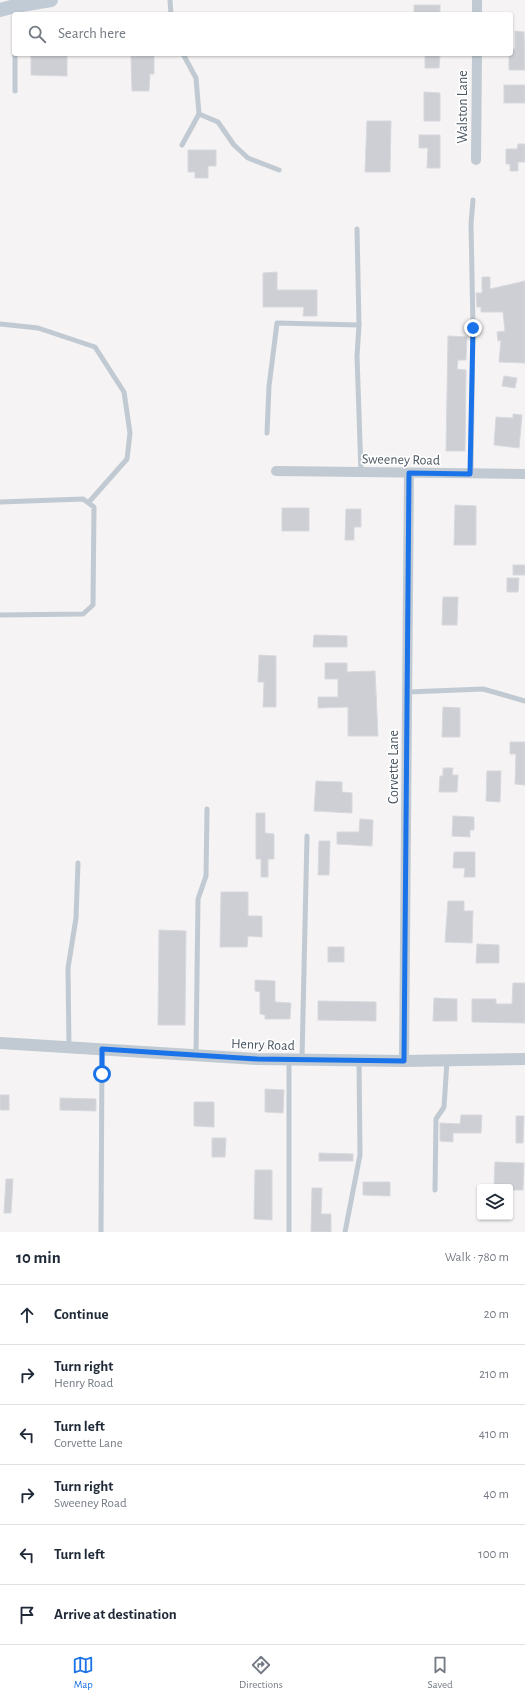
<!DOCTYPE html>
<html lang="en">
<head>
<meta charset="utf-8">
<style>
	:root { --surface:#fff; --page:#f6f6f7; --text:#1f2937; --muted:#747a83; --line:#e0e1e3; --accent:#1a73e8 }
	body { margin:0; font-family:"Alegreya Sans",sans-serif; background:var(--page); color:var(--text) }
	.controls { position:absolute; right:12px; bottom:12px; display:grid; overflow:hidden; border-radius:4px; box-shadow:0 1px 3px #0004 }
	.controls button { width:36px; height:36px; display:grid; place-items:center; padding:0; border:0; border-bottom:1px solid var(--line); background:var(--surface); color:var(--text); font:20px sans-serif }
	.stop { position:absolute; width:12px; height:12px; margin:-9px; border:3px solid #1a73e8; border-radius:50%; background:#fff }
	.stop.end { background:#1a73e8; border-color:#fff; box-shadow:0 1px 4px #0008 }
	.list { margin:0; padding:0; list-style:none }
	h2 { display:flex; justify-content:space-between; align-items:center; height:52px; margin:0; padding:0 16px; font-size:17px }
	h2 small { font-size:13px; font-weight:400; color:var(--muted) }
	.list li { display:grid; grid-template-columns:26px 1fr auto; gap:12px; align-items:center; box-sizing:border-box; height:60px; padding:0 16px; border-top:1px solid var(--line) }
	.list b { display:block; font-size:15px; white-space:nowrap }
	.list p { margin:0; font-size:13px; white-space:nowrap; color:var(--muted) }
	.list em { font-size:13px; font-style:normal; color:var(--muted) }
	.icon { flex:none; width:22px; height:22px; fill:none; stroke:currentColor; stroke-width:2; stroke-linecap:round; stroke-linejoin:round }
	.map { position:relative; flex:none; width:525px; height:1232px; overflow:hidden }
	.search { position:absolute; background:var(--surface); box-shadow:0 1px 3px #0004; left:12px; right:12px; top:12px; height:44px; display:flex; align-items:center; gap:10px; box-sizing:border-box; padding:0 14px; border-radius:4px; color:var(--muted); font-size:15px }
	.sheet { height:412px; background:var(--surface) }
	nav { display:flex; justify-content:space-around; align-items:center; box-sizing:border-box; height:56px; border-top:1px solid var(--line); background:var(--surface); font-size:11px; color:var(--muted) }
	nav a { display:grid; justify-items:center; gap:2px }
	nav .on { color:var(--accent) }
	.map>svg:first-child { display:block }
</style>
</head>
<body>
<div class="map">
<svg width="525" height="1232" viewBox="0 0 525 1232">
	<rect width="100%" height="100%" fill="#f5f3f3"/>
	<g fill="#cdcfd5" stroke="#d7d9de">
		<rect x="414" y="5" width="26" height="9"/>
		<path d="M515 31 524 32 525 70H509V54H511V49H515Z"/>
		<path d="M31 54H67V76L31 75Z"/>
		<path d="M140 54H154V74H150L149 91H132L131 56H140Z"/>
		<path d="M425 54H440L439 68H425Z"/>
		<rect x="504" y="85" width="21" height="18"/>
		<path d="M424 92 440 93V121H424Z"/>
		<path d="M367 121H391L390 172H365Z"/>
		<path d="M419 135H440V168H427L428 148H419Z"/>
		<path d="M518 144H525V162H518V171H510V164H506V149H517Z"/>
		<path d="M188 150H216V166H208V178H195V172H188Z"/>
		<path d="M277 272V290H317V316H303L304 307H263V273Z"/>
		<path d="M482 277H490V289L525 281V363L499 362 501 340 498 341 497 332 505 331 503 312H481V307H477L476 293H482Z"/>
		<path d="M448 336 467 337 466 360H458L457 369 466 370 465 451H446Z"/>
		<path d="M504 376 517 378 515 388 502 386Z"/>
		<path d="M513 414 522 415 519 448 494 445 496 417 513 418Z"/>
		<path d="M455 505 476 506V545H454Z"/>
		<rect x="282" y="508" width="27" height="23"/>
		<path d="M346 509H361V527H354V540H345Z"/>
		<rect x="513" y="565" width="12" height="10"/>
		<path d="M507 578H519L518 592H507Z"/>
		<path d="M443 597H458L457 625H442Z"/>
		<path d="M314 635 347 636V647H313Z"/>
		<path d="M259 655 276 656V707H263L264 682H258Z"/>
		<path d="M325 663H347V672L375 671 378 736H348V707L318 708V697H338V679H325Z"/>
		<path d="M443 707 460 708V737H442Z"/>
		<path d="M510 742H525V785L515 784 516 754H510Z"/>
		<path d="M443 768H453L452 775H458L457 792H439L440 776H443Z"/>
		<path d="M487 771H501L500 802 486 801Z"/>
		<path d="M316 781 342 782V792L352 793V813L314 811Z"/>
		<path d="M256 813H265V833L274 834V859H268V877H261V859H256Z"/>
		<path d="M453 816 474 817V830H470V837L452 836Z"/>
		<path d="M360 819 373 820 372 846 337 844V832H359Z"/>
		<path d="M319 841H330L329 875H318Z"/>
		<path d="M454 852H475V877H464L465 868H453Z"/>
		<path d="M221 892H248V916H262V937L248 936 247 947H220Z"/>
		<path d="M448 901H464V911H473L472 943 445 942Z"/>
		<path d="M159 930 186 931 185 1025H158Z"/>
		<path d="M477 944 499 945V963H476Z"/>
		<rect x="328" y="947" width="16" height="15"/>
		<path d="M255 980 275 981V1002L291 1003 290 1019H265V1015L260 1014V992L255 991Z"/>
		<path d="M513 983H525V1023L472 1022V999H496V1004H512Z"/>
		<path d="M434 998 457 999V1021H433Z"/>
		<path d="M318 1001 376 1002V1021L318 1020Z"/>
		<path d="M265 1089 284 1090 283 1113 265 1112Z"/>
		<rect x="0" y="1095" width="9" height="15"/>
		<path d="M60 1098 96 1099V1111L60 1110Z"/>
		<path d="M194 1102H214V1127L194 1126Z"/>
		<path d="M461 1115H482L481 1133H453V1142L440 1141V1123L460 1124Z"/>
		<path d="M516 1116H524L523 1143H516Z"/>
		<path d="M212 1138H226L225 1157H212Z"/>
		<path d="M319 1153 353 1154V1161H319Z"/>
		<path d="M495 1162 524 1163 523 1190H510V1187H494Z"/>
		<path d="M255 1170H272V1220L254 1219Z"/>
		<path d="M6 1179H13L11 1213H4Z"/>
		<path d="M363 1182H390V1196L363 1195Z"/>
		<path d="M312 1188H322L321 1214H331V1232H311Z"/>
	</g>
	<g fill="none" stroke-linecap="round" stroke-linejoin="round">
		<g stroke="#c1cad2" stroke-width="5">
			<path d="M170 0 171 14"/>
			<path d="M15 54V91"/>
			<path d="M199 114 218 122 234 145 248 158 279 170"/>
			<path d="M182 145 199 114 196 78 183 54"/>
			<path d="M357 229 359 325"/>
			<path d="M0 324 38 328 95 347 124 392 130 433 127 459 89 502"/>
			<path d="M267 433 269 386 277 323 359 325 357 356 361 472"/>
			<path d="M471 474 473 328 471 224 473 200"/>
			<path d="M0 502 83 499 94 507 93 605 83 614 0 615"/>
			<path d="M408 692 483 689 525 701"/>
			<path d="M69 1047 68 968 76 918 78 863"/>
			<path d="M196 1054 198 899 206 876 207 809"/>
			<path d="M302 1059 307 836"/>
			<path d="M435 1190 436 1119 444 1107 447 1061"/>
			<path d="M101 1232 102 1050"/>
			<path d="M289 1232V1060"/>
			<path d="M345 1232 360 1155 359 1061"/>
		</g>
		<g stroke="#c1cad2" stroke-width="10">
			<path d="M477 14V0"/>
			<path d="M476 160 477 54"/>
			<path d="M276 471 525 474"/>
			<path d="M404 1061 409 473"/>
		</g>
		<path stroke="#c1cad2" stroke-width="12" d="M0 1043 257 1059 404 1061 525 1059"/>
		<path stroke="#c1cbd6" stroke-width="14" d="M0 10 15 6 51 0"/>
	</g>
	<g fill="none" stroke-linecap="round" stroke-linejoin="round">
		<path stroke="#1a73e8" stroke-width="5" d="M102 1074V1049L257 1059 404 1061 409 473 470 474 473 328"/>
	</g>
	<g text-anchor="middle" stroke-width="3.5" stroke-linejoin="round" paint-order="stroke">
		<g font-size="14" fill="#4a5661" stroke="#fff">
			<text transform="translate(462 107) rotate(-90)" y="5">Walston Lane</text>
			<text transform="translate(401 459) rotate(1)" y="5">Sweeney Road</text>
			<text transform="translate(393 767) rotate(-90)" y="5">Corvette Lane</text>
			<text transform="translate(263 1044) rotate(2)" y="5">Henry Road</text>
		</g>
	</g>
</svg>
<div class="controls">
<button><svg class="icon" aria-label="layers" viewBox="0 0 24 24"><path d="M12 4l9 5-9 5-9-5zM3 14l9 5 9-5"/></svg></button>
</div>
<div class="stop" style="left:102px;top:1074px"></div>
<div class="stop end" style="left:473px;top:328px"></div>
<div class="search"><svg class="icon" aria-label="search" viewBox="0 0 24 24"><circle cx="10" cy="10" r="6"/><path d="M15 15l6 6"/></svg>Search here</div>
</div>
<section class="sheet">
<h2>10 min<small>Walk · 780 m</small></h2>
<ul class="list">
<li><svg class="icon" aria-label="ahead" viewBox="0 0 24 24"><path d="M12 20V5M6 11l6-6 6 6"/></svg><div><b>Continue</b></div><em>20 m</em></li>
<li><svg class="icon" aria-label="right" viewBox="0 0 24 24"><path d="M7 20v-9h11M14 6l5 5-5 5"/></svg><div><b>Turn right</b><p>Henry Road</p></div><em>210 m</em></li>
<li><svg class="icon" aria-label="left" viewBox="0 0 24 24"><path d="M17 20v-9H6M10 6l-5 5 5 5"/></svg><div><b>Turn left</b><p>Corvette Lane</p></div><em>410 m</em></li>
<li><svg class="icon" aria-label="right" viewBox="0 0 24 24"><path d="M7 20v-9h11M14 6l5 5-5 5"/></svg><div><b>Turn right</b><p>Sweeney Road</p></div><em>40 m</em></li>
<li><svg class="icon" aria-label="left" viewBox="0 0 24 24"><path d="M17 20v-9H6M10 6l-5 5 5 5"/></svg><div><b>Turn left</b></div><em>100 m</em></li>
<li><svg class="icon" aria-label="arrive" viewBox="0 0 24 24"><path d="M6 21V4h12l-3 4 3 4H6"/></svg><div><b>Arrive at destination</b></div></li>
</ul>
</section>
<nav>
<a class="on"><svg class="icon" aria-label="map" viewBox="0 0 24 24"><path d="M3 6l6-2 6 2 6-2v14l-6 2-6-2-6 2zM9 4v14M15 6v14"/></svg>Map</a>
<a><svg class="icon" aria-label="directions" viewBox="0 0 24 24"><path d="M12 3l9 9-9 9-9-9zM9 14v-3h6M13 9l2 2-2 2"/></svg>Directions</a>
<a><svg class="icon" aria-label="saved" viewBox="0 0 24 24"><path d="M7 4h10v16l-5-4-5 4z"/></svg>Saved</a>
</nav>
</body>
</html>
